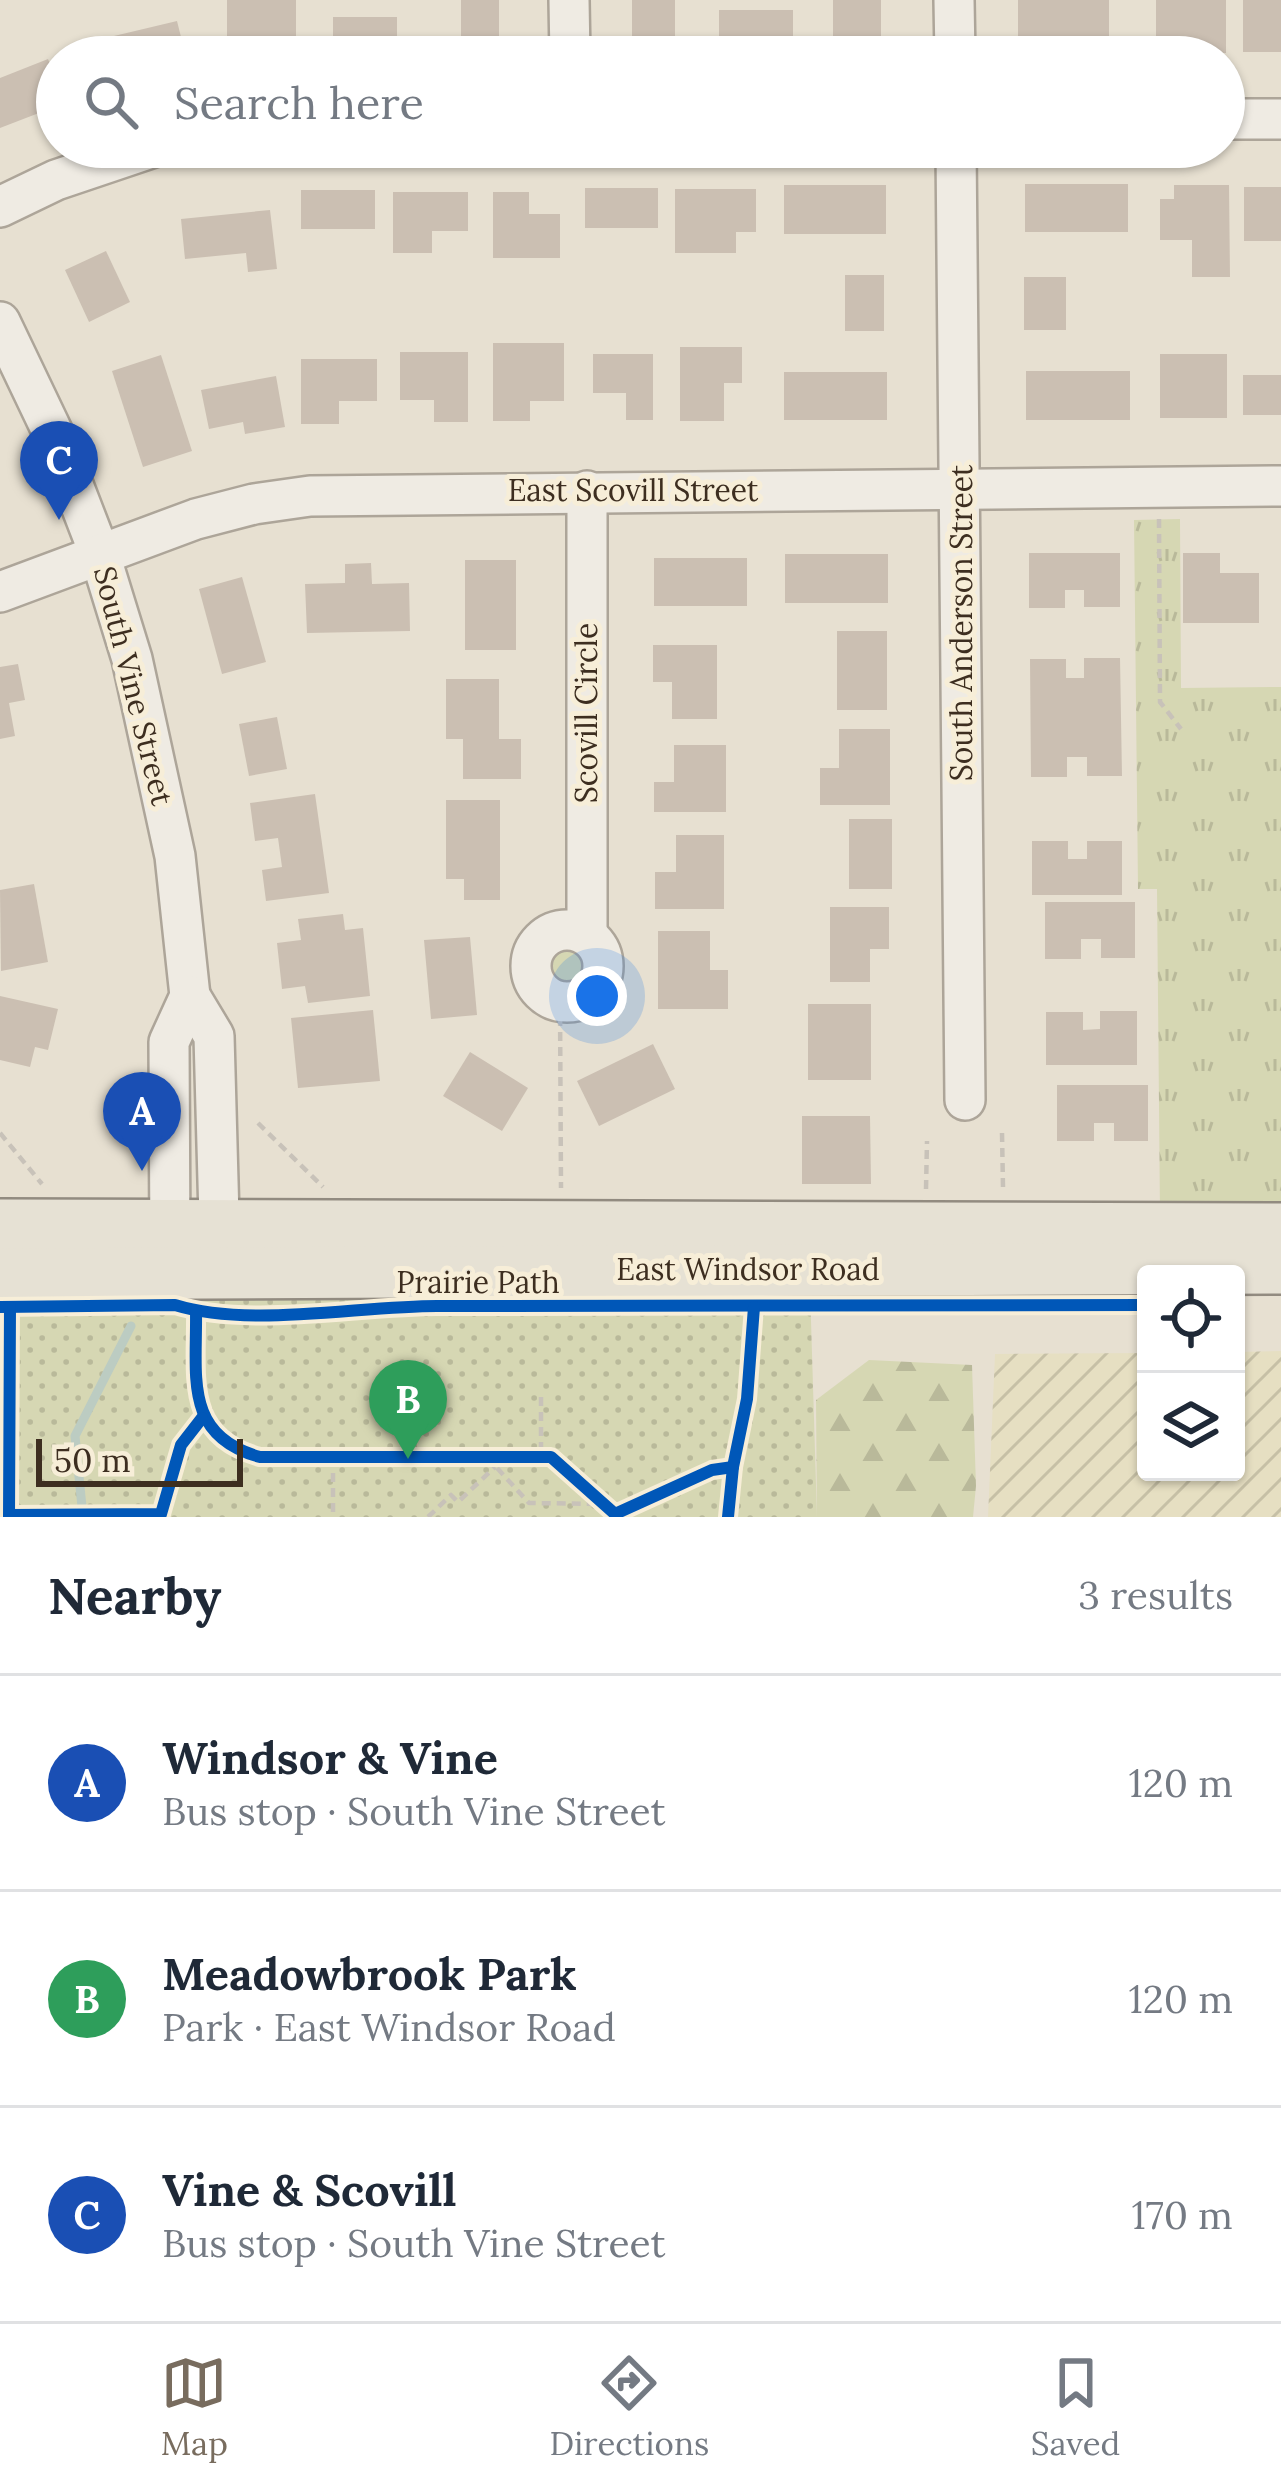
<!DOCTYPE html>
<html lang="en">
<head>
<meta charset="utf-8">
<style>
	:root { --surface:#fff; --page:#f6f6f7; --text:#1f2937; --muted:#747a83; --line:#e0e1e3; --accent:#786c5e }
	body { margin:0; font-family:Lora,serif; background:var(--page); color:var(--text) }
	.controls { position:absolute; right:36px; bottom:36px; display:grid; overflow:hidden; border-radius:12px; box-shadow:0 3px 9px #0004 }
	.controls button { width:108px; height:108px; display:grid; place-items:center; padding:0; border:0; border-bottom:3px solid var(--line); background:var(--surface); color:var(--text); font:60px sans-serif }
	.scale { position:absolute; left:36px; bottom:30px; width:207px; box-sizing:border-box; padding-left:12px; border:6px solid #3d2e20; border-top:0; font-size:33px; line-height:42px; white-space:nowrap; color:#3d2e20; -webkit-text-stroke:9px #f7eed8; paint-order:stroke }
	.you { position:absolute; left:597px; top:996px; width:42px; height:42px; margin:-30px; border:9px solid #fff; border-radius:50%; background:#1a73e8; box-shadow:0 0 0 18px #1a73e833 }
	.badge { display:grid; place-items:center; width:78px; height:78px; border-radius:50%; background:var(--accent); color:#fff; font-size:39px; font-weight:700 }
	.pin { position:absolute; translate:-50% -99px; filter:drop-shadow(0 3px 6px #0008) }
	.pin::after { content:''; position:absolute; top:63px; width:42px; height:36px; background:inherit; clip-path:polygon(0 0,100% 0,50% 100%) }
	.list { margin:0; padding:0; list-style:none }
	h2 { display:flex; justify-content:space-between; align-items:center; height:156px; margin:0; padding:0 48px; font-size:51px }
	h2 small { font-size:39px; font-weight:400; color:var(--muted) }
	.list li { display:grid; grid-template-columns:78px 1fr auto; gap:36px; align-items:center; box-sizing:border-box; height:216px; padding:0 48px; border-top:3px solid var(--line) }
	.list b { display:block; font-size:45px; white-space:nowrap }
	.list p { margin:0; font-size:39px; white-space:nowrap; color:var(--muted) }
	.list em { font-size:39px; font-style:normal; color:var(--muted) }
	.icon { flex:none; width:66px; height:66px; fill:none; stroke:currentColor; stroke-width:2; stroke-linecap:round; stroke-linejoin:round }
	.map { position:relative; flex:none; width:1281px; height:1517px; overflow:hidden }
	.search { position:absolute; background:var(--surface); box-shadow:0 3px 9px #0004; left:36px; right:36px; top:36px; height:132px; display:flex; align-items:center; gap:30px; box-sizing:border-box; padding:0 42px; border-radius:66px; color:var(--muted); font-size:45px }
	.sheet { height:804px; background:var(--surface) }
	nav { display:flex; justify-content:space-around; align-items:center; box-sizing:border-box; height:168px; border-top:3px solid var(--line); background:var(--surface); font-size:33px; color:var(--muted) }
	nav a { display:grid; justify-items:center; gap:6px }
	nav .on { color:var(--accent) }
	.map>svg:first-child { display:block }
</style>
</head>
<body>
<div class="map">
<svg width="1281" height="1517" viewBox="0 0 1281 1517">
	<defs>
		<pattern id="farmland-furrows" width="10" height="10" patternUnits="userSpaceOnUse" patternTransform="scale(3)"><rect width="10" height="10" fill="#e6dfc2"/><path d="M-1 1l2-2M0 10L10 0M9 11l2-2" fill="none" stroke="#c6c0a6"/></pattern>
		<pattern id="grass-tufts" width="24" height="20" patternUnits="userSpaceOnUse" patternTransform="scale(3)"><rect width="24" height="20" fill="#d6d7b3"/><path d="M3 7l-1-3M5 7V3M7 7l1-3M15 17l-1-3M17 17v-4M19 17l1-3" fill="none" stroke="#b9b99a"/></pattern>
		<pattern id="forest-firs" width="22" height="20" patternUnits="userSpaceOnUse" patternTransform="scale(3)"><rect width="22" height="20" fill="#d6d7b3"/><path d="M5 1l3.5 6h-7zM16 11l3.5 6h-7z" fill="#b9b99a"/></pattern>
		<pattern id="park-dots" width="8" height="8" patternUnits="userSpaceOnUse" patternTransform="scale(3)"><rect width="8" height="8" fill="#d6d7b3"/><path d="M2 2h.1M6 6h.1" fill="none" stroke="#b9b99a" stroke-width="1.8" stroke-linecap="round"/></pattern>
	</defs>
	<rect width="100%" height="100%" fill="#e7e0d1"/>
	<path fill="url(#farmland-furrows)" d="M1281 1351V1517H988L995 1354 1146 1353V1472H1236V1352Z"/>
	<g fill="url(#grass-tufts)">
		<path d="M1180 519 1181 688 1281 687V1214L1160 1215 1157 889H1138L1134 520Z"/>
		<path d="M558 938H583V976L565 989 553 986 539 971 541 952Z"/>
	</g>
	<path fill="url(#forest-firs)" d="M869 1360 972 1365 976 1486 973 1517H817L816 1400Z"/>
	<path fill="url(#park-dots)" d="M810 1288 817 1517H0V1291Z"/>
	<g fill="none" stroke-linecap="round" stroke-linejoin="round">
		<path stroke="#bcccc2" stroke-width="9" d="M83 1517 75 1436 131 1326"/>
	</g>
	<g fill="#cbbfb2">
		<path d="M227 0H296V57H259V37H227Z"/>
		<rect x="461" y="0" width="38" height="55"/>
		<rect x="632" y="0" width="43" height="45"/>
		<rect x="833" y="0" width="48" height="54"/>
		<rect x="1018" y="0" width="91" height="49"/>
		<rect x="1156" y="0" width="70" height="53"/>
		<rect x="1243" y="0" width="38" height="52"/>
		<rect x="719" y="10" width="74" height="45"/>
		<rect x="333" y="17" width="64" height="37"/>
		<path d="M177 21 186 57H119L114 36Z"/>
		<path d="M48 59 57 82V106L0 128V78Z"/>
		<rect x="1025" y="184" width="103" height="48"/>
		<rect x="784" y="185" width="102" height="49"/>
		<path d="M1174 185H1229L1230 277H1192V240H1160V199H1174Z"/>
		<rect x="1244" y="187" width="37" height="54"/>
		<rect x="585" y="188" width="73" height="40"/>
		<path d="M675 189H756V232H736V253H675Z"/>
		<rect x="301" y="190" width="74" height="39"/>
		<path d="M393 192H468V231H432V253H393Z"/>
		<path d="M493 192H529V214H560V258H493Z"/>
		<path d="M270 210 277 269 248 272 246 253 185 259 181 219Z"/>
		<path d="M106 251 130 302 89 322 65 270Z"/>
		<rect x="845" y="275" width="39" height="56"/>
		<rect x="1024" y="277" width="42" height="53"/>
		<path d="M493 343H564V401H530V421H493Z"/>
		<path d="M680 347H742V383H724V421H680Z"/>
		<path d="M400 352H468V422H434V400H400Z"/>
		<path d="M593 354H653V420H626V393H593Z"/>
		<rect x="1160" y="354" width="67" height="64"/>
		<path d="M161 355 192 451 143 467 112 371Z"/>
		<path d="M301 359H377V401H339V424H301Z"/>
		<rect x="1026" y="371" width="104" height="49"/>
		<rect x="784" y="372" width="103" height="48"/>
		<rect x="1243" y="375" width="38" height="40"/>
		<path d="M276 376 285 427 245 434 243 422 209 429 201 390Z"/>
		<path d="M1029 553H1120V607H1084V590H1065V608H1029Z"/>
		<path d="M1183 553H1220V573H1259V623H1183Z"/>
		<rect x="785" y="554" width="103" height="49"/>
		<rect x="654" y="558" width="93" height="48"/>
		<rect x="465" y="560" width="51" height="90"/>
		<path d="M371 563 372 584 409 583 410 631 307 633 305 584 345 583V564Z"/>
		<path d="M242 577 266 662 222 674 199 589Z"/>
		<rect x="837" y="631" width="50" height="79"/>
		<path d="M653 645H717V719H672V682H653Z"/>
		<path d="M1084 658H1120L1122 776H1087V757H1067V777H1031L1030 659H1066V678H1084Z"/>
		<path d="M18 664 25 700 9 703 15 736 0 739V667Z"/>
		<path d="M446 679H499V739H521V779H463V739H446Z"/>
		<path d="M277 717 287 769 249 776 239 724Z"/>
		<path d="M839 729H890V805H820V768H839Z"/>
		<path d="M674 745H726V812H654V782H674Z"/>
		<path d="M315 794 329 893 266 901 262 870 282 867 278 838 255 841 250 803Z"/>
		<path d="M446 800H500V900H464V879H446Z"/>
		<rect x="849" y="819" width="43" height="70"/>
		<path d="M676 835H724V909H655V872H676Z"/>
		<path d="M1032 841H1068V859H1087V841H1122V895H1032Z"/>
		<path d="M34 884 48 962 1 971 0 890Z"/>
		<path d="M1045 902H1135V958H1101V939H1081V959H1045Z"/>
		<path d="M830 907H889V949H870V982H830Z"/>
		<path d="M343 914 345 930 363 928 370 996 308 1003 305 986 282 989 277 943 301 940 298 919Z"/>
		<path d="M658 931H710V970H728V1009H658Z"/>
		<path d="M470 937 477 1015 431 1019 424 940Z"/>
		<path d="M0 996 58 1009 48 1050 35 1047 30 1067 0 1060Z"/>
		<rect x="808" y="1004" width="63" height="76"/>
		<path d="M373 1010 380 1081 298 1088 291 1018Z"/>
		<path d="M1100 1011H1137V1065H1046V1012H1083V1030L1100 1029Z"/>
		<path d="M653 1044 675 1089 599 1126 577 1081Z"/>
		<path d="M470 1052 528 1088 502 1131 443 1096Z"/>
		<path d="M1057 1085H1148V1141H1114V1123H1094V1141H1057Z"/>
		<path d="M802 1116H870L871 1184H802Z"/>
	</g>
	<g fill="none" stroke-linecap="round" stroke-linejoin="round">
		<g stroke="#ada599" stroke-width="44">
			<g id="minor">
				<path d="M569 0 570 57"/>
				<path d="M954 0 955 57"/>
				<path d="M1224 119H1281"/>
				<path d="M956 147 965 1100"/>
				<path d="M0 207 56 180 154 147"/>
				<path d="M0 322 53 433 100 555 132 659 175 856 190 996 169 1042 170 1253"/>
				<path d="M0 592 196 519 254 504 310 496 1281 486"/>
				<circle cx="567" cy="966" r="36"/>
				<path d="M587 935V491"/>
				<path d="M190 996 214 1036 220 1254"/>
			</g>
		</g>
		<g stroke="#928b80" stroke-width="56">
			<g id="major">
				<path d="M0 1225 1281 1229"/>
				<path d="M0 1274 1281 1268"/>
			</g>
		</g>
		<g stroke="#c8c2b9" stroke-width="4.5" stroke-dasharray="9 6" stroke-linecap="butt">
			<path d="M1159 519 1160 702 1181 729"/>
			<path d="M560 1002 561 1188"/>
			<path d="M258 1123 323 1187"/>
			<path d="M0 1133 42 1184"/>
			<path d="M1002 1133 1003 1187"/>
			<path d="M926 1189 927 1141"/>
			<path d="M541 1397V1457"/>
			<path d="M487 1457 529 1503 603 1504"/>
			<path d="M333 1458V1517"/>
			<path d="M428 1517 451 1495 458 1502 495 1467"/>
		</g>
		<use href="#minor" stroke="#efebe3" stroke-width="39"/>
		<use href="#major" stroke="#e6e1d4" stroke-width="51"/>
		<g stroke="#f7eed8" stroke-width="20">
			<g id="cycleway">
				<path d="M0 1307 175 1305C250 1328 357 1306 437 1306 673 1305 910 1306 1146 1305"/>
				<path d="M196 1312C197 1376 183 1436 260 1457H551L615 1514 712 1470 733 1467"/>
				<path d="M9 1515 161 1514 181 1445 202 1418"/>
				<path d="M9 1517 10 1307"/>
				<path d="M728 1517 733 1467 747 1399 754 1307"/>
			</g>
		</g>
		<use href="#cycleway" stroke="#0057b8" stroke-width="12"/>
	</g>
	<g text-anchor="middle" stroke-width="10" stroke-linejoin="round" paint-order="stroke">
		<g font-size="30" fill="#3d2e20" stroke="#f7eed8">
			<text x="633" y="501">East Scovill Street</text>
			<text transform="translate(962 623) rotate(-90)" y="10">South Anderson Street</text>
			<text transform="translate(133 686) rotate(76)" y="10">South Vine Street</text>
			<text transform="translate(587 713) rotate(-90)" y="10">Scovill Circle</text>
			<text x="748" y="1280">East Windsor Road</text>
			<text x="478" y="1293">Prairie Path</text>
		</g>
	</g>
</svg>
<div class="controls">
<button><svg class="icon" aria-label="locate" viewBox="0 0 24 24"><circle cx="12" cy="12" r="6"/><path d="M12 2v4M12 18v4M2 12h4M18 12h4"/></svg></button>
<button><svg class="icon" aria-label="layers" viewBox="0 0 24 24"><path d="M12 4l9 5-9 5-9-5zM3 14l9 5 9-5"/></svg></button>
</div>
<div class="scale">50 m</div>
<div class="you"></div>
<div class="pin badge" style="left:142px;top:1171px;background:#1a4fb4">A</div>
<div class="pin badge" style="left:408px;top:1459px;background:#2e9e5b">B</div>
<div class="pin badge" style="left:59px;top:520px;background:#1a4fb4">C</div>
<div class="search"><svg class="icon" aria-label="search" viewBox="0 0 24 24"><circle cx="10" cy="10" r="6"/><path d="M15 15l6 6"/></svg>Search here</div>
</div>
<section class="sheet">
<h2>Nearby<small>3 results</small></h2>
<ul class="list">
<li><span class="badge" style="background:#1a4fb4">A</span><div><b>Windsor &amp; Vine</b><p>Bus stop · South Vine Street</p></div><em>120 m</em></li>
<li><span class="badge" style="background:#2e9e5b">B</span><div><b>Meadowbrook Park</b><p>Park · East Windsor Road</p></div><em>120 m</em></li>
<li><span class="badge" style="background:#1a4fb4">C</span><div><b>Vine &amp; Scovill</b><p>Bus stop · South Vine Street</p></div><em>170 m</em></li>
</ul>
</section>
<nav>
<a class="on"><svg class="icon" aria-label="map" viewBox="0 0 24 24"><path d="M3 6l6-2 6 2 6-2v14l-6 2-6-2-6 2zM9 4v14M15 6v14"/></svg>Map</a>
<a><svg class="icon" aria-label="directions" viewBox="0 0 24 24"><path d="M12 3l9 9-9 9-9-9zM9 14v-3h6M13 9l2 2-2 2"/></svg>Directions</a>
<a><svg class="icon" aria-label="saved" viewBox="0 0 24 24"><path d="M7 4h10v16l-5-4-5 4z"/></svg>Saved</a>
</nav>
</body>
</html>
